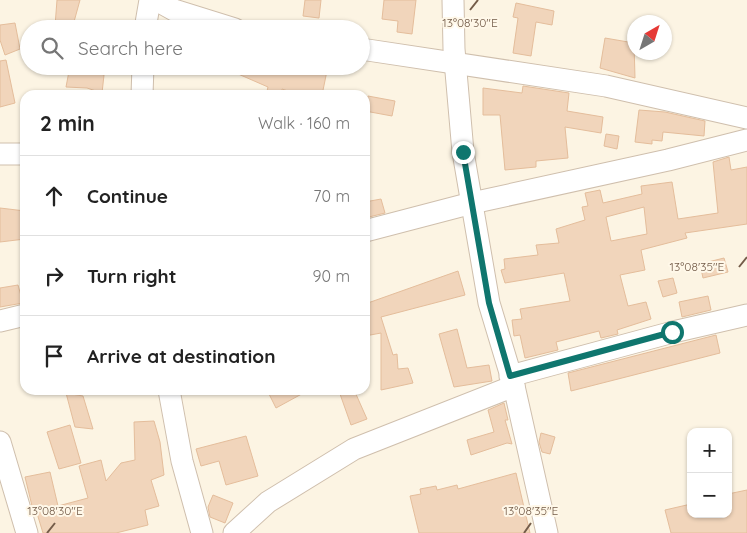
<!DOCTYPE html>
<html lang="en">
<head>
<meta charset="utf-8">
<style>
	:root { --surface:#fff; --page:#f2f2f2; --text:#222; --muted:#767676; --line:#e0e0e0 }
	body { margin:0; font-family:Quicksand,sans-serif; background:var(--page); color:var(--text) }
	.controls { position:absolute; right:15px; bottom:15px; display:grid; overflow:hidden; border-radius:10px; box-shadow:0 1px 4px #0004 }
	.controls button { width:45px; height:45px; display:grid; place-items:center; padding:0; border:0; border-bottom:1px solid var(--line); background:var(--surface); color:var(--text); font:25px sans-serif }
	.compass { position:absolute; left:627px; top:15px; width:45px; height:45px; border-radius:50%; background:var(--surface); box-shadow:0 1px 4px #0004; rotate:39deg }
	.stop { position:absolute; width:15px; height:15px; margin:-11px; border:4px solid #0f766e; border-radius:50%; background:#fff }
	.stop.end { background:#0f766e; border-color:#fff; box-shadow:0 1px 5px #0008 }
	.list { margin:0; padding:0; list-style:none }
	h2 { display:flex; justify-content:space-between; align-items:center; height:65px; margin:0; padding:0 20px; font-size:21px }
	h2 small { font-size:16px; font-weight:400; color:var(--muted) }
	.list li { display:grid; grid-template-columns:32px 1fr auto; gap:15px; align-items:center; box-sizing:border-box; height:80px; padding:0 20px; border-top:1px solid var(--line) }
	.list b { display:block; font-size:19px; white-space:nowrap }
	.list em { font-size:16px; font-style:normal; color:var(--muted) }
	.icon { flex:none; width:28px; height:28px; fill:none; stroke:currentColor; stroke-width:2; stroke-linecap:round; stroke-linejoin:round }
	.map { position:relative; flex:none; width:747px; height:533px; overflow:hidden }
	.search { position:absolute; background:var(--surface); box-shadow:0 1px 4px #0004; left:20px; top:20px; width:350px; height:55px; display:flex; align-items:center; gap:12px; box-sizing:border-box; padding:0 18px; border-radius:28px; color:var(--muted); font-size:19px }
	.panel { position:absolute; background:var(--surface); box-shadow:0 1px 4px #0004; left:20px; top:90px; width:350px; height:305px; border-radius:15px }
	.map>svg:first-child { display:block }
</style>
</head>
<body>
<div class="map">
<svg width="747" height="533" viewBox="0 0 747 533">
	<rect width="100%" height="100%" fill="#fcf4e3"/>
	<g fill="#f1d5bb" stroke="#e4bd9b" fill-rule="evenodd">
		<path d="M57 0H80L72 29 55 26Z"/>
		<path d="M305 0H321L319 18 303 16Z"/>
		<path d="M384 0H416L412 34 397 32 398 21 382 19Z"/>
		<path d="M516 3 554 11 552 25 536 22 531 56 513 53 518 18 513 17Z"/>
		<path d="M15 23 20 49 5 55 0 40V25Z"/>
		<path d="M605 38 634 43 635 78 600 68Z"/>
		<path d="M6 60 15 103 0 107V61Z"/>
		<path d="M70 66 104 75 102 93 87 88 66 87Z"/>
		<path d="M292 66H328L322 95H300L282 89V95H266L268 87 229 70 230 68 292 73Z"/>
		<path d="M523 86 569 93 567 111 603 117 601 133 565 127 568 158 536 161V167L505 170 500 115H483V88L522 93Z"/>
		<path d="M368 96 395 101 392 116 365 111Z"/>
		<path d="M639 110 665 112 705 121 704 136 663 132 662 141 652 140V144L635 142Z"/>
		<path d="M606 134 619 136 617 149 604 146Z"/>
		<path d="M729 157 731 170 747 167V224L685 233 687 238 641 250 645 270 620 275 628 306 646 302 651 319 617 330 618 334 601 338 599 331 556 342 558 350 525 358 520 335 514 336 512 320 522 319 520 309 570 301 564 273 505 283 501 270 505 269 504 259 538 255 536 245 559 243 556 229 585 220 582 207 588 206 585 193 600 190 603 203 642 194 641 186 672 182 678 219 718 213 713 162ZM644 207 647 234 611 241 606 217Z"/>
		<path d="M381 199 385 213 365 218V202Z"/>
		<path d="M0 208 25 211V239L0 242Z"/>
		<path d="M724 258 728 272 703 278 700 264Z"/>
		<path d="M458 271 465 295 381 317 393 355 397 354 398 369 408 368 413 383 381 390V333L365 336V304Z"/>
		<path d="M673 278 677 293 663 297 658 281Z"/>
		<path d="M18 285 23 303 0 307V288Z"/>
		<path d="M708 296 711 310 682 317 679 302Z"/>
		<path d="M457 329 467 368 489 365 492 381 454 387 439 334Z"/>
		<path d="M716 335 720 353 571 391 568 373Z"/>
		<path d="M267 390H309L276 408Z"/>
		<path d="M355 392 367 419 351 425 340 394Z"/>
		<path d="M66 393 83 396 93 429 75 427Z"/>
		<path d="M504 403 508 420H505L512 444 507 443 471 455 467 440 494 432 488 410Z"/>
		<path d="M154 421 160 442 164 475 151 480 159 506 145 510 148 525 116 533H43L36 510H33L25 477 50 472 58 506 88 498 79 466 101 460 106 481 121 463 135 460 134 422Z"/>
		<path d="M70 425 81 463 59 469 47 432Z"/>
		<path d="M541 433 555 437 550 454 542 452 539 442Z"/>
		<path d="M246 436 258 476 226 485 219 461 201 466 196 449Z"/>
		<path d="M516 473 530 533H419L410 496 421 494 420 489 436 486 437 490 457 485 458 489Z"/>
		<path d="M747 490V533H671L665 510 691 504V514H728V494Z"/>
		<path d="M213 495 233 503 225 523 210 517 208 507Z"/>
	</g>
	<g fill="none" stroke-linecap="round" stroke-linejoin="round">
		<g stroke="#cfbfad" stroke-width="23">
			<g id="minor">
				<path d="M156 0 174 10 235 29"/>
				<path d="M453 0 454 49 463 152 489 303 514 386 547 533"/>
				<path d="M145 29 150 0"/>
				<path d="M361 49 606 86 747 118"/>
				<path d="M142 95 143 66"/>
				<path d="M0 154H25"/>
				<path d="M365 231 472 203 668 160 747 140"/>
				<path d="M0 321 25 315"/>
				<path d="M510 376 673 332 747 315"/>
				<path d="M169 390 182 461 202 533"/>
				<path d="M0 442 27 533"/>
				<path d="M234 533 268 502 354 449 514 386"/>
			</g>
		</g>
		<use href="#minor" stroke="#fff" stroke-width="21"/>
	</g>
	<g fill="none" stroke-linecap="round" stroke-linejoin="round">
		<path stroke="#0f766e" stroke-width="6" d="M463 152 489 303 510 376 672 332"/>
	</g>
	<path fill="none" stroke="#745c49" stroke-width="2" d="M470 10 478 0M739 267 747 257M47 533 55 523M524 533 531 523"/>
	<g font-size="12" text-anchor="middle" fill="#745c49" stroke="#fff8e9" stroke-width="4" stroke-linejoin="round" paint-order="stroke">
		<text x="470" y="27">13°08'30"E</text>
		<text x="697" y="271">13°08'35"E</text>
		<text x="55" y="515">13°08'30"E</text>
		<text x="531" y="515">13°08'35"E</text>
	</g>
</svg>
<div class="controls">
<button>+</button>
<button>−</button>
</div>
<svg class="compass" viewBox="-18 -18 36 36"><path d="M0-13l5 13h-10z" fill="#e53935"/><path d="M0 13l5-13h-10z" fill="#767676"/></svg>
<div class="stop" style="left:672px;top:332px"></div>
<div class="stop end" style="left:463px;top:152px"></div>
<div class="search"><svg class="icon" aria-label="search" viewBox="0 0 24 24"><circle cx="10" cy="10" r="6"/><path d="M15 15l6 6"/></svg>Search here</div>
<section class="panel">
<h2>2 min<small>Walk · 160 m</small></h2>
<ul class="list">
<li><svg class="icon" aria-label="ahead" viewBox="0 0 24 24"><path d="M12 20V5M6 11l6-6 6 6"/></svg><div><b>Continue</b></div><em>70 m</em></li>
<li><svg class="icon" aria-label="right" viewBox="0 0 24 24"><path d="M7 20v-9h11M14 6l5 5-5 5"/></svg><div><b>Turn right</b></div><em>90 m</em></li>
<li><svg class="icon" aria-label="arrive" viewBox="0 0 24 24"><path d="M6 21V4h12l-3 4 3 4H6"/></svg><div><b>Arrive at destination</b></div></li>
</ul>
</section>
</div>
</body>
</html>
